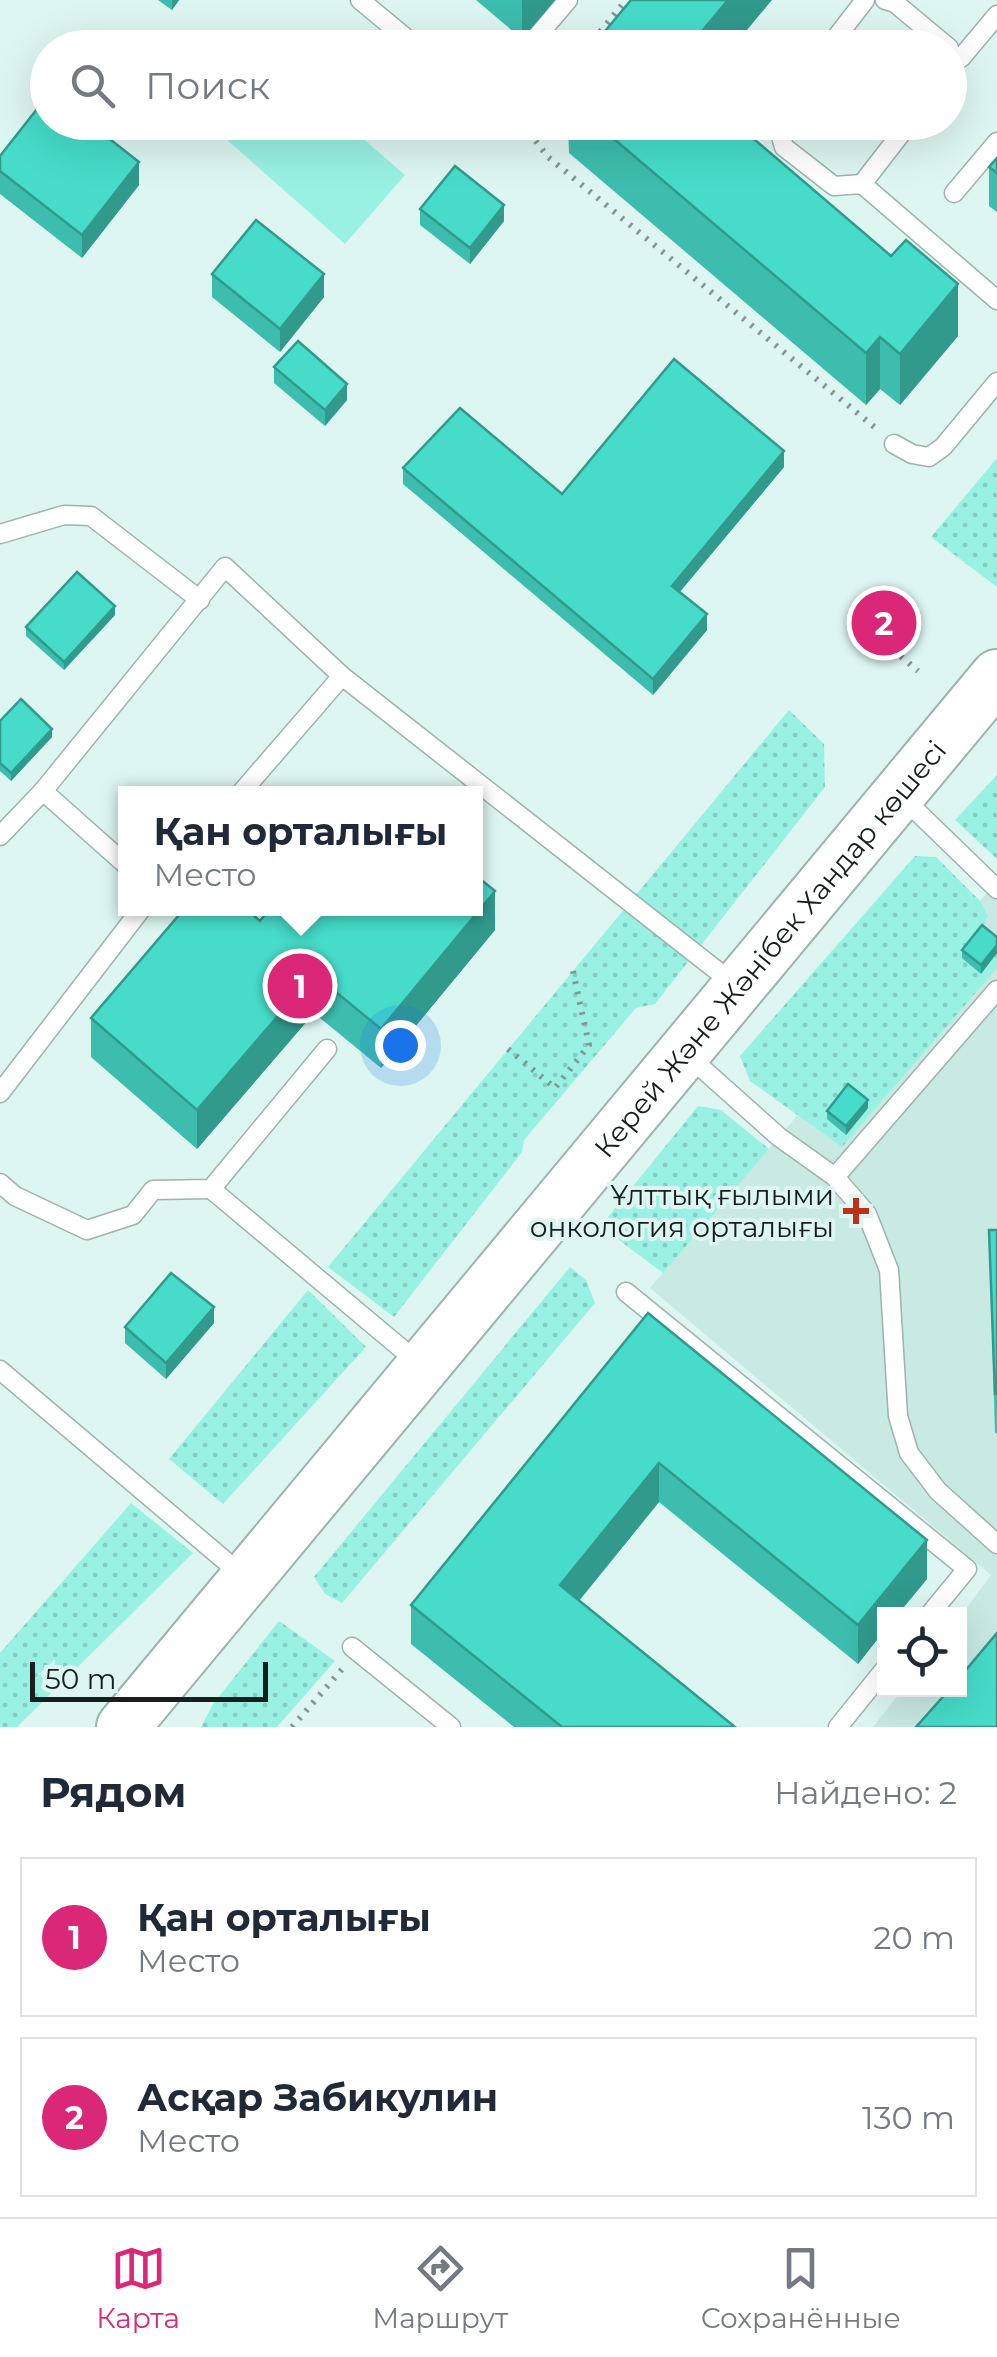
<!DOCTYPE html>
<html lang="ru">
<head>
<meta charset="utf-8">
<style>
	:root { --surface:#fff; --page:#f2f2f3; --text:#1f2937; --muted:#747a83; --line:#e0e1e3; --accent:#db2777 }
	body { margin:0; font-family:Montserrat,sans-serif; background:var(--page); color:var(--text) }
	.controls { position:absolute; right:30px; bottom:30px; display:grid; overflow:hidden; border-radius:0px; box-shadow:0 10px 40px #0002 }
	.controls button { width:90px; height:90px; display:grid; place-items:center; padding:0; border:0; border-bottom:2px solid var(--line); background:var(--surface); color:var(--text); font:50px sans-serif }
	.scale { position:absolute; left:30px; bottom:25px; width:238px; box-sizing:border-box; padding-left:10px; border:5px solid #161f1e; border-top:0; font-size:28px; line-height:35px; white-space:nowrap; color:#161f1e; -webkit-text-stroke:8px #ddf6f1; paint-order:stroke }
	.you { position:absolute; left:400px; top:1045px; width:35px; height:35px; margin:-25px; border:8px solid #fff; border-radius:50%; background:#1a73e8; box-shadow:0 0 0 15px #1a73e833 }
	.badge { display:grid; place-items:center; width:65px; height:65px; border-radius:50%; background:var(--accent); color:#fff; font-size:32px; font-weight:700 }
	.pin { position:absolute; translate:-50% -50%; border:5px solid #fff; box-shadow:0 2px 10px #0006 }
	.popup { position:absolute; left:118px; top:786px; width:365px; height:130px; box-sizing:border-box; display:grid; place-content:center; border-radius:0px; background:var(--surface); filter:drop-shadow(0 2px 8px #0005); font-size:32px; white-space:nowrap; color:var(--muted) }
	.popup b { font-size:38px; color:var(--text) }
	.popup::after { content:''; position:absolute; left:50%; top:100%; margin-left:-20px; border:20px solid transparent; border-top-color:var(--surface) }
	.list { margin:0; padding:0; list-style:none }
	h2 { display:flex; justify-content:space-between; align-items:center; height:130px; margin:0; padding:0 40px; font-size:42px }
	h2 small { font-size:32px; font-weight:400; color:var(--muted) }
	.list li { display:grid; grid-template-columns:65px 1fr auto; gap:30px; align-items:center; box-sizing:border-box; height:160px; margin:0 20px 20px; padding:0 20px; border:2px solid var(--line); border-radius:0px }
	.list b { display:block; font-size:38px; white-space:nowrap }
	.list p { margin:0; font-size:32px; white-space:nowrap; color:var(--muted) }
	.list em { font-size:32px; font-style:normal; color:var(--muted) }
	.icon { flex:none; width:55px; height:55px; fill:none; stroke:currentColor; stroke-width:2; stroke-linecap:round; stroke-linejoin:round }
	.map { position:relative; flex:none; width:997px; height:1727px; overflow:hidden }
	.search { position:absolute; background:var(--surface); box-shadow:0 10px 40px #0002; left:30px; right:30px; top:30px; height:110px; display:flex; align-items:center; gap:25px; box-sizing:border-box; padding:0 35px; border-radius:55px; color:var(--muted); font-size:38px }
	.sheet { height:490px; background:var(--surface) }
	nav { display:flex; justify-content:space-around; align-items:center; box-sizing:border-box; height:140px; border-top:2px solid var(--line); background:var(--surface); font-size:28px; color:var(--muted) }
	nav a { display:grid; justify-items:center; gap:5px }
	nav .on { color:var(--accent) }
	.map>svg:first-child { display:block }
</style>
</head>
<body>
<div class="map">
<svg width="997" height="1727" viewBox="0 0 997 1727">
	<defs>
		<pattern id="grass-dots" width="8" height="8" patternUnits="userSpaceOnUse" patternTransform="scale(2.5)"><rect width="8" height="8" fill="#99f1e3"/><path d="M2 2h.1M6 6h.1" fill="none" stroke="#83cec2" stroke-width="1.8" stroke-linecap="round"/></pattern>
	</defs>
	<rect width="100%" height="100%" fill="#ddf6f1"/>
	<path fill="#c8eae3" d="M997 881V1727H873L902 1690H960V1617L991 1575 650 1288Z"/>
	<g fill="url(#grass-dots)">
		<path d="M997 458V587L931 537Z"/>
		<path d="M789 710 824 744 825 787 655 1004 636 1008 524 1140 522 1152 394 1317 328 1267Z"/>
		<path d="M997 775V859L955 820Z"/>
		<path d="M915 856 936 857 980 901 988 916 982 928 997 941V968L842 1147 750 1081 740 1056Z"/>
		<path d="M698 1106 721 1110 769 1149 663 1273 611 1234 608 1217Z"/>
		<path d="M570 1267 586 1280 595 1303 342 1603 325 1594 314 1577Z"/>
		<path d="M308 1290 366 1347 223 1504 169 1459Z"/>
		<path d="M131 1503 193 1553 17 1727H0V1653Z"/>
		<path d="M279 1621 335 1661 277 1727H201L213 1704Z"/>
	</g>
	<path fill="#99f1e3" d="M208 123H345L405 175 345 244Z"/>
	<g fill="none" stroke-linecap="round" stroke-linejoin="round">
		<g stroke="#9cb3ae" stroke-width="21">
			<g id="lane">
				<path d="M360 0 418 48"/>
				<path d="M885 0 895 3 949 48"/>
				<path d="M527 48 568 0"/>
				<path d="M828 48 865 0"/>
				<path d="M961 58 997 15"/>
				<path d="M777 122 784 147 834 186 862 184 997 300"/>
				<path d="M862 184 910 122"/>
				<path d="M954 193 997 142"/>
				<path d="M894 444 912 454 929 457 943 447 997 382"/>
				<path d="M0 534 64 515 91 516 200 600"/>
				<path d="M43 791 125 864"/>
				<path d="M240 794 342 676"/>
				<path d="M903 798 997 889"/>
				<path d="M0 836 43 791 225 567 342 676 734 984"/>
				<path d="M686 1054 779 1137 835 1177 867 1214 889 1270 898 1416 909 1453 938 1491 997 1544"/>
				<path d="M0 1093 142 908"/>
				<path d="M835 1177 997 990"/>
				<path d="M0 1183 15 1196 87 1230 133 1215 153 1190 211 1189 327 1049"/>
				<path d="M211 1189 421 1365"/>
				<path d="M626 1292 967 1569 930 1614"/>
				<path d="M0 1370 242 1575"/>
				<path d="M352 1647 451 1727"/>
				<path d="M838 1727 884 1670"/>
			</g>
		</g>
		<g stroke="#9cb3ae" stroke-width="56">
			<g id="secondary">
				<path id="s1" d="M123 1727 997 676"/>
			</g>
		</g>
		<g stroke="#849693" stroke-width="6" stroke-dasharray="2.5 8" stroke-linecap="butt">
			<path d="M587 48 626 0"/>
			<path d="M534 122 531 135 548 157 878 430"/>
			<path d="M861 622 918 671"/>
			<path d="M508 1049 555 1088 589 1045 573 971"/>
			<path d="M292 1727 343 1668"/>
		</g>
		<use href="#lane" stroke="#fff" stroke-width="18"/>
		<use href="#secondary" stroke="#fff" stroke-width="52"/>
	</g>
	<g fill="#3cbdad">
		<path d="M158 0H179L172 10Z"/>
		<path d="M476 0H555L522 39Z"/>
		<path d="M568 122H734L958 336 900 405 880 389 866 405 569 153Z"/>
		<path d="M0 156 139 185 82 258 0 194Z"/>
		<path d="M997 158V212L989 206V167Z"/>
		<path d="M420 209 504 221 470 264 420 225Z"/>
		<path d="M212 274 324 297 280 352 212 297Z"/>
		<path d="M274 367 347 400 325 426 274 383Z"/>
		<path d="M784 467 680 592 707 630 653 695 403 484V468L562 494Z"/>
		<path d="M115 615 64 670 26 636V627Z"/>
		<path d="M0 721 52 737 11 781 0 771Z"/>
		<path d="M260 921 495 930 381 1068 314 1013 197 1149 91 1057V1018Z"/>
		<path d="M982 925 981 974 962 958V950Z"/>
		<path d="M868 1108 846 1135 827 1119V1111Z"/>
		<path d="M989 1230H997V1433H995Z"/>
		<path d="M648 1313 927 1579 898 1614H884V1631L858 1664 659 1502 579 1601 735 1727H514L411 1644V1605Z"/>
		<path d="M214 1323 166 1379 125 1343V1327Z"/>
	</g>
	<g fill="#319a8d">
		<path d="M172 0H179L172 10Z"/>
		<path d="M522 0H555L522 39Z"/>
		<path d="M728 0H772L732 48H688Z"/>
		<path d="M139 162V185L82 258V235Z"/>
		<path d="M504 205V221L470 264V248Z"/>
		<path d="M324 274V297L280 352V329Z"/>
		<path d="M958 284V336L900 405V354Z"/>
		<path d="M880 337V389L866 405V353Z"/>
		<path d="M347 384V400L325 426V410Z"/>
		<path d="M784 451V467L672 601V586Z"/>
		<path d="M115 606V615L64 670V662Z"/>
		<path d="M707 614V630L653 695V679Z"/>
		<path d="M52 729V737L11 781V773Z"/>
		<path d="M495 891V930L381 1068V1029Z"/>
		<path d="M997 945V953L981 974V965Z"/>
		<path d="M314 974V1013L197 1149V1110Z"/>
		<path d="M868 1100V1108L846 1135V1126Z"/>
		<path d="M214 1307V1323L166 1379V1363Z"/>
		<path d="M659 1463V1502L560 1624V1585Z"/>
		<path d="M927 1540V1579L898 1614H884V1631L858 1664V1625Z"/>
	</g>
	<g fill="#46dcc9" stroke="#319a8d" stroke-width="2.5">
		<path d="M631 0H728L688 48H591Z"/>
		<path d="M48 95V122H88L139 162 82 235 0 171V156Z"/>
		<path d="M594 122H734L891 256 906 240 958 284 900 354 880 337 866 353Z"/>
		<path d="M997 158V173L989 167Z"/>
		<path d="M455 166 504 205 470 248 420 209Z"/>
		<path d="M256 220 324 274 280 329 212 274Z"/>
		<path d="M298 341 347 384 325 410 274 367Z"/>
		<path d="M674 359 784 451 672 586 707 614 653 679 403 468 460 408 562 494Z"/>
		<path d="M77 572 115 606 64 662 26 627Z"/>
		<path d="M21 699 52 729 11 773 0 763V721Z"/>
		<path d="M369 788 376 794H364Z"/>
		<path d="M475 875 495 891 381 1029 314 974 197 1110 91 1018 185 908H245L260 921 270 908H475Z"/>
		<path d="M982 925 997 937V945L981 965 962 950Z"/>
		<path d="M848 1084 868 1100 846 1126 827 1111Z"/>
		<path d="M989 1230H997V1394H995Z"/>
		<path d="M171 1273 214 1307 166 1363 125 1327Z"/>
		<path d="M648 1313 927 1540 858 1625 659 1463 560 1585 735 1727H562L411 1605Z"/>
		<path d="M997 1633V1727H916L949 1690H960V1677Z"/>
	</g>
	<path fill="#bd3118" stroke="#ddf6f1" stroke-width="4" d="M851 1196h10v10h10v10h-10v10h-10v-10h-10v-10h10z"/>
	<g text-anchor="middle" stroke-width="8" stroke-linejoin="round" paint-order="stroke">
		<g font-size="28" fill="#161f1e" stroke="#ddf6f1">
			<text dy="10" stroke="none"><textPath href="#s1" startOffset="1012">Керей Және Жәнібек Хандар көшесі</textPath></text>
		</g>
		<g font-size="28" fill="#161f1e" stroke="#ddf6f1" text-anchor="end">
			<text x="834" y="1205">Ұлттық ғылыми<tspan x="834" dy="32">онкология орталығы</tspan></text>
		</g>
	</g>
</svg>
<div class="controls">
<button><svg class="icon" aria-label="locate" viewBox="0 0 24 24"><circle cx="12" cy="12" r="6"/><path d="M12 2v4M12 18v4M2 12h4M18 12h4"/></svg></button>
</div>
<div class="scale">50 m</div>
<div class="you"></div>
<div class="pin badge" style="left:300px;top:986px">1</div>
<div class="popup"><b>Қан орталығы</b>Место</div>
<div class="pin badge" style="left:884px;top:623px">2</div>
<div class="search"><svg class="icon" aria-label="search" viewBox="0 0 24 24"><circle cx="10" cy="10" r="6"/><path d="M15 15l6 6"/></svg>Поиск</div>
</div>
<section class="sheet">
<h2>Рядом<small>Найдено: 2</small></h2>
<ul class="list">
<li><span class="badge">1</span><div><b>Қан орталығы</b><p>Место</p></div><em>20 m</em></li>
<li><span class="badge">2</span><div><b>Асқар Забикулин</b><p>Место</p></div><em>130 m</em></li>
</ul>
</section>
<nav>
<a class="on"><svg class="icon" aria-label="map" viewBox="0 0 24 24"><path d="M3 6l6-2 6 2 6-2v14l-6 2-6-2-6 2zM9 4v14M15 6v14"/></svg>Карта</a>
<a><svg class="icon" aria-label="directions" viewBox="0 0 24 24"><path d="M12 3l9 9-9 9-9-9zM9 14v-3h6M13 9l2 2-2 2"/></svg>Маршрут</a>
<a><svg class="icon" aria-label="saved" viewBox="0 0 24 24"><path d="M7 4h10v16l-5-4-5 4z"/></svg>Сохранённые</a>
</nav>
</body>
</html>
